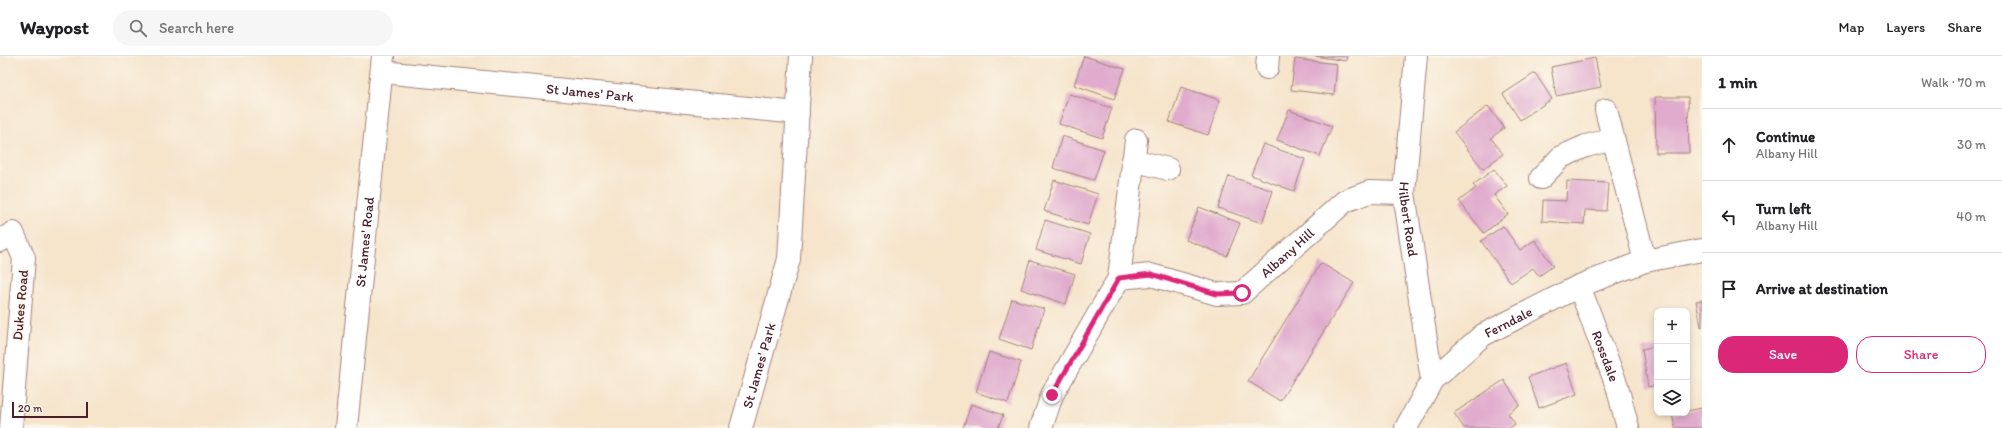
<!DOCTYPE html>
<html lang="en">
<head>
<meta charset="utf-8">
<style>
	:root { --surface:#fff; --page:#f6f6f6; --text:#202124; --muted:#757577; --line:#e0e0e0; --accent:#db2777 }
	body { margin:0; font-family:Itim,sans-serif; background:var(--page); color:var(--text) }
	.controls { position:absolute; right:12px; bottom:12px; display:grid; overflow:hidden; border-radius:8px; box-shadow:0 2px 6px #0003 }
	.controls button { width:36px; height:36px; display:grid; place-items:center; padding:0; border:0; border-bottom:1px solid var(--line); background:var(--surface); color:var(--text); font:20px sans-serif }
	.scale { position:absolute; left:12px; bottom:10px; width:76px; box-sizing:border-box; padding-left:4px; border:2px solid #4a1f2b; border-top:0; font-size:11px; line-height:14px; white-space:nowrap; color:#4a1f2b; -webkit-text-stroke:3px #fbf7ec; paint-order:stroke }
	.stop { position:absolute; width:12px; height:12px; margin:-9px; border:3px solid #db2777; border-radius:50%; background:#fff }
	.stop.end { background:#db2777; border-color:#fff; box-shadow:0 1px 4px #0008 }
	.list { margin:0; padding:0; list-style:none }
	h2 { display:flex; justify-content:space-between; align-items:center; height:52px; margin:0; padding:0 16px; font-size:17px }
	h2 small { font-size:13px; font-weight:400; color:var(--muted) }
	.list li { display:grid; grid-template-columns:26px 1fr auto; gap:12px; align-items:center; box-sizing:border-box; height:72px; padding:0 16px; border-top:1px solid var(--line) }
	.list b { display:block; font-size:15px; white-space:nowrap }
	.list p { margin:0; font-size:13px; white-space:nowrap; color:var(--muted) }
	.list em { font-size:13px; font-style:normal; color:var(--muted) }
	.actions { display:flex; gap:8px; padding:12px 16px }
	.actions a { flex:1; padding:9px 0; border:1px solid var(--accent); border-radius:16px; text-align:center; font-size:14px; color:var(--accent) }
	.actions .main { background:var(--accent); color:#fff }
	.icon { flex:none; width:22px; height:22px; fill:none; stroke:currentColor; stroke-width:2; stroke-linecap:round; stroke-linejoin:round }
	.map { position:relative; flex:none; width:1702px; height:372px; overflow:hidden }
	header { display:flex; align-items:center; gap:24px; box-sizing:border-box; height:56px; padding:0 20px; background:var(--surface); border-bottom:1px solid var(--line) }
	header strong { font-size:19px }
	nav { display:flex; gap:22px; margin-inline-start:auto; font-size:14px }
	.search { width:280px; height:36px; background:var(--page); display:flex; align-items:center; gap:10px; box-sizing:border-box; padding:0 14px; border-radius:22px; color:var(--muted); font-size:15px }
	main { display:flex }
	aside { flex:1; background:var(--surface) }
	.map>svg:first-child { display:block }
</style>
</head>
<body>
<header>
<strong>Waypost</strong>
<div class="search"><svg class="icon" aria-label="search" viewBox="0 0 24 24"><circle cx="10" cy="10" r="6"/><path d="M15 15l6 6"/></svg>Search here</div>
<nav><a>Map</a><a>Layers</a><a>Share</a></nav>
</header>
<main>
<div class="map">
<svg width="1702" height="372" viewBox="0 0 1702 372">
	<rect width="100%" height="100%" fill="#fbf7ec"/>
	<filter id="ink" filterUnits="userSpaceOnUse"><feTurbulence type="fractalNoise" baseFrequency=".025" numOctaves="2"/><feDisplacementMap in="SourceGraphic" scale="8" xChannelSelector="R" yChannelSelector="G"/><feConvolveMatrix kernelMatrix="1 2 1 2 8 2 1 2 1" color-interpolation-filters="sRGB"/></filter>
	<filter id="wash" filterUnits="userSpaceOnUse"><feTurbulence type="fractalNoise" baseFrequency=".012" numOctaves="4" result="noise"/><feDisplacementMap in="SourceGraphic" scale="16" xChannelSelector="R" yChannelSelector="G"/><feGaussianBlur stdDeviation="0.9" result="paint"/><feColorMatrix in="noise" values="0 0 0 0 0 0 0 0 0 0 0 0 0 0 0 0 0 1.4 0 .05"/><feComposite in="paint" operator="in"/></filter>
	<g filter="url(#wash)">
		<rect width="100%" height="100%" fill="#f6e4cb"/>
		<g id="blocks">
			<g fill="#e0abcd">
				<path d="M1084 0 1125 13 1114 43 1074 29Z"/>
				<path d="M1314 0H1347L1346 5Z"/>
				<path d="M1595 2 1601 31 1556 40 1551 11Z"/>
				<path d="M1295 3 1337 8 1334 39 1291 34Z"/>
				<path d="M1535 17 1552 43 1520 64 1503 38Z"/>
				<path d="M1181 31 1220 44 1208 79 1169 66Z"/>
				<path d="M1069 38 1112 52 1102 82 1059 68Z"/>
				<path d="M1655 41H1688L1689 97H1656Z"/>
				<path d="M1488 50 1504 72 1491 82 1503 98 1483 113 1454 76Z"/>
				<path d="M1289 54 1332 70 1320 100 1277 84Z"/>
				<path d="M1062 80 1104 94 1094 124 1053 112Z"/>
				<path d="M1263 88 1305 103 1294 135 1251 119Z"/>
				<path d="M1494 113 1507 130 1494 139 1508 158 1484 177 1459 145 1476 132 1473 129Z"/>
				<path d="M1229 120 1273 135 1262 167 1218 152Z"/>
				<path d="M1054 124 1098 138 1088 169 1044 155Z"/>
				<path d="M1567 125 1608 127 1606 155 1585 154 1584 168 1542 165 1543 144 1566 145Z"/>
				<path d="M1199 151 1240 167 1227 200 1186 184Z"/>
				<path d="M1045 164 1090 178 1081 208 1036 194Z"/>
				<path d="M1503 170 1520 194 1535 184 1553 210 1539 220 1533 212 1511 227 1481 185Z"/>
				<path d="M1030 204 1075 218 1066 248 1021 233Z"/>
				<path d="M1321 207 1354 227 1280 345 1248 325Z"/>
				<path d="M1012 243 1044 253 1031 294 999 283Z"/>
				<path d="M1702 244V271H1701L1696 245Z"/>
				<path d="M1657 290V329L1648 331 1642 293Z"/>
				<path d="M989 296 1021 306 1008 347 976 336Z"/>
				<path d="M1566 307 1577 338 1539 352 1528 321Z"/>
				<path d="M1504 324 1520 349 1508 357 1515 368 1510 372H1464L1454 357Z"/>
				<path d="M971 348 1003 359 998 372H963Z"/>
				<path d="M1702 352V372H1675L1672 358 1687 357V355Z"/>
			</g>
		</g>
	</g>
	<g filter="url(#ink)">
		<use href="#blocks" fill-opacity="0" stroke="#a0827b" stroke-width="1"/>
		<g fill="none" stroke-linecap="round" stroke-linejoin="round">
			<g stroke="#a0827b" stroke-width="24">
				<g id="minor">
					<path id="s1" d="M1416 0 1404 137 1432 324"/>
					<path d="M1267 12 1268 0"/>
					<path id="s2" d="M382 16 798 57"/>
					<path d="M1606 54 1645 205"/>
					<path d="M1133 104 1168 113"/>
					<path d="M1541 122 1561 101 1586 90 1613 83"/>
					<path d="M0 185 13 177 24 202 11 372"/>
					<path d="M1119 222 1136 84"/>
					<path id="s3" d="M1579 230 1617 330 1628 372"/>
					<path id="s4" d="M346 372 383 0"/>
					<path id="s5" d="M741 372 789 203 801 0"/>
					<path id="s6" d="M1041 372 1052 339 1119 222 1151 219 1217 238 1242 237 1345 145 1369 136 1404 137"/>
					<path id="s7" d="M1406 372 1432 324 1483 279 1579 230 1645 205 1702 194"/>
				</g>
			</g>
			<use href="#minor" stroke="#fff" stroke-width="22"/>
		</g>
	</g>
	<g fill="none" stroke-linecap="round" stroke-linejoin="round" filter="url(#ink)">
		<path stroke="#db2777" stroke-width="5" d="M1052 339 1119 222 1151 218 1217 238 1242 237"/>
	</g>
	<g text-anchor="middle" stroke-width="3" stroke-linejoin="round" paint-order="stroke">
		<g font-size="14" fill="#4a1f2b" stroke="#fbf7ec">
			<text dy="5" stroke="none"><textPath href="#s2" startOffset="209">St James' Park</textPath></text>
			<text dy="5" stroke="none"><textPath href="#s1" startOffset="164">Hilbert Road</textPath></text>
			<text dy="5" stroke="none"><textPath href="#s4" startOffset="187">St James' Road</textPath></text>
			<text dy="5" stroke="none"><textPath href="#s6" startOffset="356">Albany Hill</textPath></text>
			<text transform="translate(20 249) rotate(-85)" y="5">Dukes Road</text>
			<text dy="5" stroke="none"><textPath href="#s7" startOffset="151">Ferndale</textPath></text>
			<text dy="5" stroke="none"><textPath href="#s3" startOffset="75">Rossdale</textPath></text>
			<text dy="5" stroke="none"><textPath href="#s5" startOffset="65">St James' Park</textPath></text>
		</g>
	</g>
</svg>
<div class="controls">
<button>+</button>
<button>−</button>
<button><svg class="icon" aria-label="layers" viewBox="0 0 24 24"><path d="M12 4l9 5-9 5-9-5zM3 14l9 5 9-5"/></svg></button>
</div>
<div class="scale">20 m</div>
<div class="stop" style="left:1242px;top:237px"></div>
<div class="stop end" style="left:1052px;top:339px"></div>
</div>
<aside>
<h2>1 min<small>Walk · 70 m</small></h2>
<ul class="list">
<li><svg class="icon" aria-label="ahead" viewBox="0 0 24 24"><path d="M12 20V5M6 11l6-6 6 6"/></svg><div><b>Continue</b><p>Albany Hill</p></div><em>30 m</em></li>
<li><svg class="icon" aria-label="left" viewBox="0 0 24 24"><path d="M17 20v-9H6M10 6l-5 5 5 5"/></svg><div><b>Turn left</b><p>Albany Hill</p></div><em>40 m</em></li>
<li><svg class="icon" aria-label="arrive" viewBox="0 0 24 24"><path d="M6 21V4h12l-3 4 3 4H6"/></svg><div><b>Arrive at destination</b></div></li>
</ul>
<div class="actions"><a class="main">Save</a><a>Share</a></div>
</aside>
</main>
</body>
</html>
